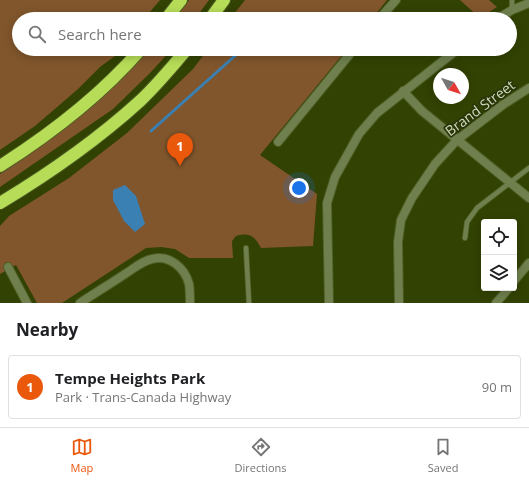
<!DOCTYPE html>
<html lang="en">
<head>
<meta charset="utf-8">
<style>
	:root { --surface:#fff; --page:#f6f6f6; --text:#202124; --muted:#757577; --line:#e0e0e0; --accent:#ea580c }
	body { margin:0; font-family:"Open Sans",sans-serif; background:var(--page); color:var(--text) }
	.controls { position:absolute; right:12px; bottom:12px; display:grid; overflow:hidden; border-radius:4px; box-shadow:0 2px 10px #0003 }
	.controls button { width:36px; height:36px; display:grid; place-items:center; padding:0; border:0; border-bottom:1px solid var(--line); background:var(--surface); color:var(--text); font:20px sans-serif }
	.compass { position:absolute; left:433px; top:68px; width:36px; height:36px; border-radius:50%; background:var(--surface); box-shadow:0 2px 10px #0003; rotate:129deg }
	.you { position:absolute; left:299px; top:188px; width:14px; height:14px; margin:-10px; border:3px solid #fff; border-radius:50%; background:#1a73e8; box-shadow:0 0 0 6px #1a73e833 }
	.badge { display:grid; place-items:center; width:26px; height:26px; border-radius:50%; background:var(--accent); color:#fff; font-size:13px; font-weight:700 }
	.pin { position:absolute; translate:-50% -33px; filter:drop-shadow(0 1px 2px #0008) }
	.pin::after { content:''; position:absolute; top:21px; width:14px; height:12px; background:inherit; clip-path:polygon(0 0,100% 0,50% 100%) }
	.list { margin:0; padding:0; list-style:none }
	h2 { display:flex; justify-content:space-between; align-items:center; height:52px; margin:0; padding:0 16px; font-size:17px }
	h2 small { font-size:13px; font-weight:400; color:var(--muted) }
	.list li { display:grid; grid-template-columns:26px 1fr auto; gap:12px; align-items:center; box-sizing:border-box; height:64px; margin:0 8px 8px; padding:0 8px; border:1px solid var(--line); border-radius:4px }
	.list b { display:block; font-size:15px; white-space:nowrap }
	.list p { margin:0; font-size:13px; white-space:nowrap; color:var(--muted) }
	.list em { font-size:13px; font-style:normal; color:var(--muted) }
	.icon { flex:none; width:22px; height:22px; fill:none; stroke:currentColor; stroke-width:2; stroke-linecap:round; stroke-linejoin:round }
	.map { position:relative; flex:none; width:529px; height:303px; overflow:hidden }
	.search { position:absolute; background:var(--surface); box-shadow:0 2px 10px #0003; left:12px; right:12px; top:12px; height:44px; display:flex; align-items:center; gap:10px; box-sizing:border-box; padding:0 14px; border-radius:22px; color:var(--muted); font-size:15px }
	.sheet { height:124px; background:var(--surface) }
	nav { display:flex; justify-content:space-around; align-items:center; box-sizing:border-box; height:56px; border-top:1px solid var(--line); background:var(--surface); font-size:11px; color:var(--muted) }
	nav a { display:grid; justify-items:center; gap:2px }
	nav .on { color:var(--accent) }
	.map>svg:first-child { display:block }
</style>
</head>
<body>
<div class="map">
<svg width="529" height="303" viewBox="0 0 529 303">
	<rect width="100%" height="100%" fill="#324202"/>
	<g fill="#81562c">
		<path d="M0 0H160L144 19H19V49H120L115 56 100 67 78 89 35 126 0 150Z"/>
		<path d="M189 0H209L195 19H175Z"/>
		<path d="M245 0H387L372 19H230Z"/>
		<path d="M460 0H489L497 7 480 18Z"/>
		<path d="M148 49H172L150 73 113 109 0 187V174L62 131 109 89Z"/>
		<path d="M208 49H347L260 155 317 194 313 246 261 248C255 236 249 232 236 236L232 241 233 258H189L175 249 161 247 146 248 62 303H37L16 265 0 274V226L9 216 69 178 127 133 193 69Z"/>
	</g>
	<path fill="#3b80b3" d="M125 185 136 196 145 224 135 232 124 221 113 200V190Z"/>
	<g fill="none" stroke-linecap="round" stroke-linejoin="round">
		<path stroke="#3b80b3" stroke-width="3" d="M151 131 237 54"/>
		<g stroke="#4e5e24" stroke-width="6">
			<g id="lane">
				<path d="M512 10V0"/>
				<path d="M465 238 467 222 477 208 529 168"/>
				<path d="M246 248 249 303"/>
			</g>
		</g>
		<g stroke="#4e5e24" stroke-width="10">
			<g id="street">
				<path d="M379 19 396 0"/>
				<path d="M497 19 512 10 529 3"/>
				<path d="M403 91 422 111 529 198"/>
				<path d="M278 142 354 49"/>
				<path d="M8 267 27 303"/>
				<path d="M514 281 529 263"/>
				<path d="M80 303C95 293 110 284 125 274 133 269 142 261 152 259 169 254 185 268 189 284 190 290 190 297 190 303"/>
				<path d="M329 303 327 203 335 177 359 134 377 113 458 49"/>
				<path d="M399 303 398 242 401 220 412 198 435 164 457 140 504 104 529 88"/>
				<path d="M496 303 509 288"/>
			</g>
		</g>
		<g stroke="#4e5e24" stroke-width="14">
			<g id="highway">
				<path d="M166 19 181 0"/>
				<path d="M210 19 224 0"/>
				<path d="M0 166C52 133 101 95 141 49"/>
				<path d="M0 203C50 173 97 140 140 101 157 85 172 67 187 49"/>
			</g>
		</g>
		<use href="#lane" stroke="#6f804e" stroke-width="4.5"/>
		<use href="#street" stroke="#6f804e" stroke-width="8"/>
		<use href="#highway" stroke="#b7dd58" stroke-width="12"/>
	</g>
	<g text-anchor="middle" stroke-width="3.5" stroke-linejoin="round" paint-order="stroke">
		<g font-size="14" fill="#d0dbbd" stroke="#2a3609">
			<text transform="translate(480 108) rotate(-37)" y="5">Brand Street</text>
		</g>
	</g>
</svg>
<div class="controls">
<button><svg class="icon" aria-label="locate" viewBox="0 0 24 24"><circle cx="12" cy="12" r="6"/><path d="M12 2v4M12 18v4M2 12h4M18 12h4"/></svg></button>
<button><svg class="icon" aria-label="layers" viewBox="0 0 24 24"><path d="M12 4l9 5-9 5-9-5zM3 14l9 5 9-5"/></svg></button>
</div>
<svg class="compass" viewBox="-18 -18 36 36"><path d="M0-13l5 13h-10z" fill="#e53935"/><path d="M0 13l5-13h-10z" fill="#757577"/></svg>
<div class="you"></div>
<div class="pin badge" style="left:180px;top:166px">1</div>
<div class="search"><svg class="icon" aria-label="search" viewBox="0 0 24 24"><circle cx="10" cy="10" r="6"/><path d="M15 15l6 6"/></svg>Search here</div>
</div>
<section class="sheet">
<h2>Nearby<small></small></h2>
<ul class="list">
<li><span class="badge">1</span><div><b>Tempe Heights Park</b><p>Park · Trans-Canada Highway</p></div><em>90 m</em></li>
</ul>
</section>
<nav>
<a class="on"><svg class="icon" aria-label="map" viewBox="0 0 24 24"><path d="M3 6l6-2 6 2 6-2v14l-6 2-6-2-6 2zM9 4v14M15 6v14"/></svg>Map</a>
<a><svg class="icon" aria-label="directions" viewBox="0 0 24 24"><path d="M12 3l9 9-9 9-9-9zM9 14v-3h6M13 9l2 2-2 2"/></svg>Directions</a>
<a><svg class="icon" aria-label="saved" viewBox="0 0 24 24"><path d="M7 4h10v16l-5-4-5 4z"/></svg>Saved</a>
</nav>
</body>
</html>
